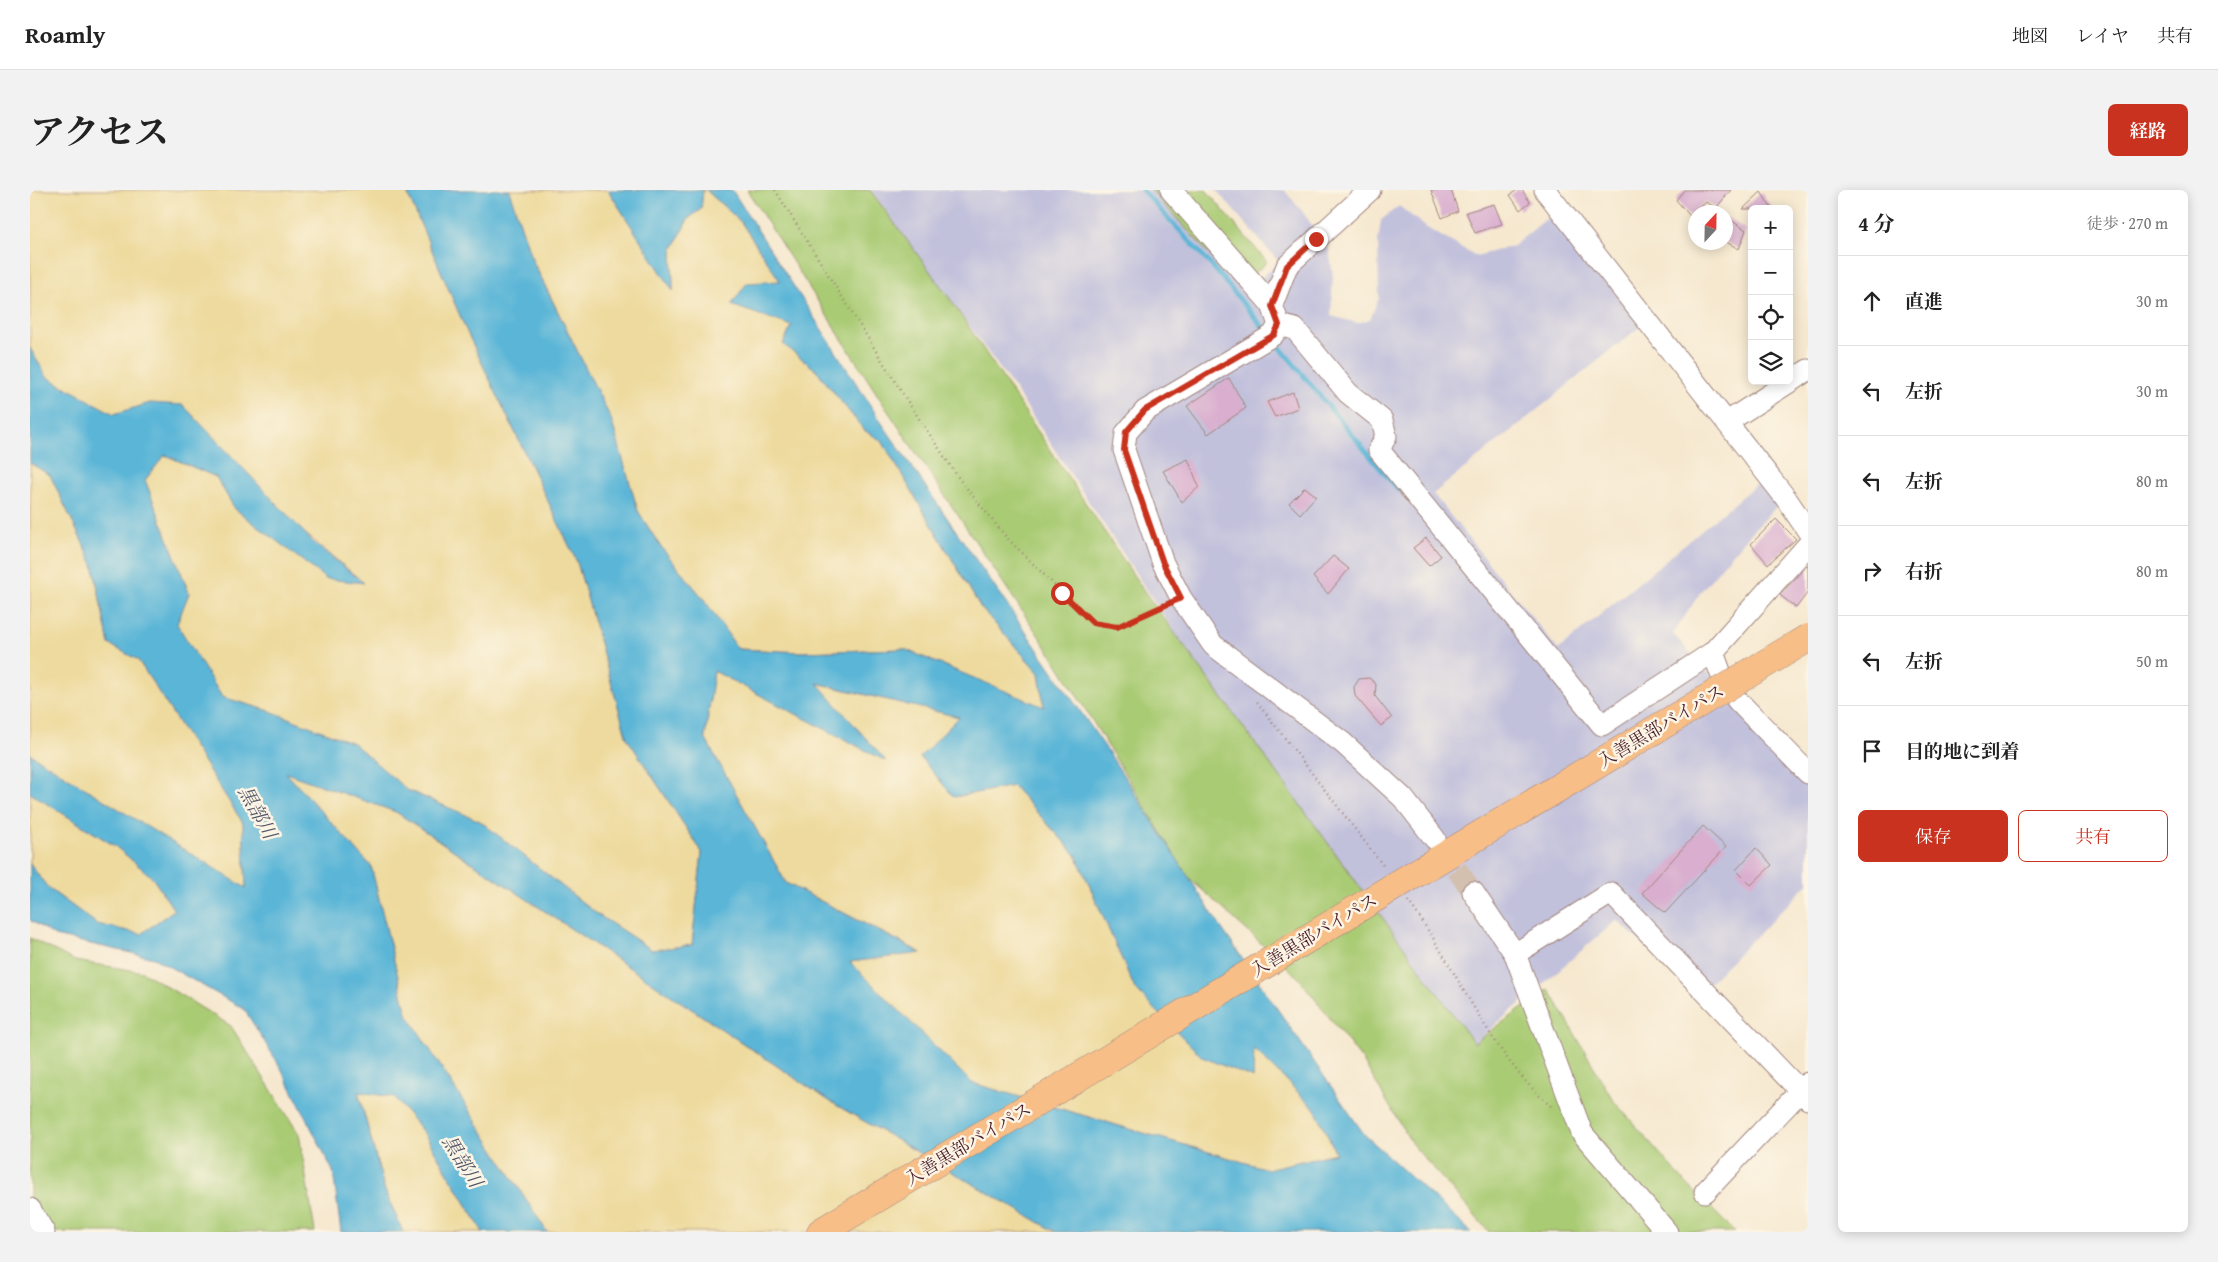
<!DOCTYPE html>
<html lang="ja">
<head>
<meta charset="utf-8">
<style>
	:root { --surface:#fff; --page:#f2f2f2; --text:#222; --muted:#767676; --line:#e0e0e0; --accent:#c8321e }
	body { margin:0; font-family:"Gentium Book Plus","Noto Serif JP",serif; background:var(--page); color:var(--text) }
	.controls { position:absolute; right:15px; top:15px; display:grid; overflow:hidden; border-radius:8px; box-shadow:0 2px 12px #0003 }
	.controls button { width:45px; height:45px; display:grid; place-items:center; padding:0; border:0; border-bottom:1px solid var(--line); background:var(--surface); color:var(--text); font:25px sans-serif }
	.compass { position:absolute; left:1658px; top:15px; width:45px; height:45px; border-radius:50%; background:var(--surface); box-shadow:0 2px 12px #0003; rotate:22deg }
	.stop { position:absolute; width:15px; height:15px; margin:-11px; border:4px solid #c8321e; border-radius:50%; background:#fff }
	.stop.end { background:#c8321e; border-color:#fff; box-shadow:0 1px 5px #0008 }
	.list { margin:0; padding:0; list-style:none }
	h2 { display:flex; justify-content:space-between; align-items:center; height:65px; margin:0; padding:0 20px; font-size:21px }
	h2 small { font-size:16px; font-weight:400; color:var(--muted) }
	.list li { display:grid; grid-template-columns:32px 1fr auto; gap:15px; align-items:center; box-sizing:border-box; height:90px; padding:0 20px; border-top:1px solid var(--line) }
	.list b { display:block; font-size:19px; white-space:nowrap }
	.list em { font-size:16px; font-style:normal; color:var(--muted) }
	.actions { display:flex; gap:10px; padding:15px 20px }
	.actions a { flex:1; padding:11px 0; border:1px solid var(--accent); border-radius:8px; text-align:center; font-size:18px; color:var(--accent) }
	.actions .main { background:var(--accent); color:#fff }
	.icon { flex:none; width:28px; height:28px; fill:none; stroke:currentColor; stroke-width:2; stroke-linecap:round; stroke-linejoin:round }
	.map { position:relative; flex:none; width:1778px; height:1042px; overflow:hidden; border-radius:8px }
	header { display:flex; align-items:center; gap:30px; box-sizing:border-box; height:70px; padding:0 25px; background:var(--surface); border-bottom:1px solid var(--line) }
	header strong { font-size:24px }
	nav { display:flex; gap:28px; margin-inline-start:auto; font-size:18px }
	.intro { display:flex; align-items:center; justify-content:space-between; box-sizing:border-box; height:120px; padding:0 30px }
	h1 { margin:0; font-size:35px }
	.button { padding:12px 22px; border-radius:8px; background:var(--accent); color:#fff; font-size:18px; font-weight:700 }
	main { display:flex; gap:30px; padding:0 30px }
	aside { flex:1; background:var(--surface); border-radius:8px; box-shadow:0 2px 12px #0003 }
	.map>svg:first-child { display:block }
</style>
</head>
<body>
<header>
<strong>Roamly</strong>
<nav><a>地図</a><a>レイヤ</a><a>共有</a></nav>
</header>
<div class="intro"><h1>アクセス</h1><a class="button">経路</a></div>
<main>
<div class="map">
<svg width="1778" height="1042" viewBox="0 0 1778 1042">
	<rect width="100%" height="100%" fill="#fcf5e5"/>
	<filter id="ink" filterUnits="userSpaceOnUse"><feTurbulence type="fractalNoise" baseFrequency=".02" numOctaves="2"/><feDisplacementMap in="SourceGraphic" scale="10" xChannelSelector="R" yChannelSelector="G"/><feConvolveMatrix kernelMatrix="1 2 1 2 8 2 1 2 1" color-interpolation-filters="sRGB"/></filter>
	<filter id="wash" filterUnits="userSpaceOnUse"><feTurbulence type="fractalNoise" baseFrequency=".0096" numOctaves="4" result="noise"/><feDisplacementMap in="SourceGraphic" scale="20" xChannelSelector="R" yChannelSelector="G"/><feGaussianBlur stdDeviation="1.12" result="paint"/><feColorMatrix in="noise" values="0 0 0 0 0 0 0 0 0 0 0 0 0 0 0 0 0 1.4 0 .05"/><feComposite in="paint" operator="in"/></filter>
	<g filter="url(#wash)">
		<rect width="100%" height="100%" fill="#f6e8cf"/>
		<path fill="#c2c1dc" d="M841 0H1121L1214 103 1249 72 1186 0H1254L1272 21 1299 59 1303 86 1301 126 1328 133 1340 129 1349 108 1348 51 1351 30 1369 16 1397 38 1446 66 1483 56 1521 25 1612 135 1403 304 1528 460 1735 287 1748 315 1720 343 1672 400 1643 444 1778 592V694L1667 805 1587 730 1444 853 1157 461 984 198Z"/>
		<g fill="#a9cb73" stroke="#7a754f">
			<path d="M717 0H840L918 106 1114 401 1444 853 1519 799 1583 910 1652 989 1705 1042H1459L1382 954 1333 871 1268 787 1158 687 1027 473 852 212Z"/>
			<path d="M1121 0H1176L1237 72 1209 97Z"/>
			<path d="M0 748 45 771 113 782 201 836 269 944 285 1042H0Z"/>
		</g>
		<g fill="#eeda9e" stroke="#9c7c64">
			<path d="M0 0H376L437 142 547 372 597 548 672 662 662 755 622 760 567 724 450 631 377 600 323 553 240 521 192 507 146 434 159 403 115 290 135 265 186 287 205 319 333 392 120 213 84 225 17 187 0 159Z"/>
			<path d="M479 0H578L643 100 642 61 658 29 671 19 673 0H676L711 32 751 92 762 136 753 154 786 180 834 240 852 251 951 418 1009 483 1014 518 874 459 771 462 708 459 673 408 630 356 608 321 581 229 502 69Z"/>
			<path d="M0 273 20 285 63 374 79 454 108 470 213 633 216 699 0 564Z"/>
			<path d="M684 481 854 570 786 493 930 527 890 567 924 607 983 596 1046 665 1105 799 1223 888V858L1285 919 1306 963 1237 979 942 893 819 772 890 762 756 693 675 548Z"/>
			<path d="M255 582 366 622 801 912 1026 1042H517L377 824 341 676Z"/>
			<path d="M0 603 85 656 122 687 144 720 111 744 67 734 18 698 0 674Z"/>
			<path d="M328 901 364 907 394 943 453 1042H373L355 1001Z"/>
		</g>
		<g fill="#5ab5d7" stroke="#526a81" fill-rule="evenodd">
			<path d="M376 0H479L502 70 581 229 608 321 630 356 673 408 708 459 771 462 874 459 1014 517 1009 483 951 418 852 251 834 240 786 180 753 154 762 136 701 115 717 93 750 91 711 32 676 0H702L851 232 1077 560 1192 739 1334 944 1441 1042H1026L801 912 366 622 256 583 341 676 377 824 517 1042H453L394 943 364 907 328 902 355 1001 373 1042H311L303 981 251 878 214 819 124 768 25 746 0 730V674L18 698 67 734 111 744 144 720 122 687 85 656 0 603V564L216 698 213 633 108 470 79 454 63 374 20 285 0 273V158L17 187 84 224 120 213 153 215 284 353 334 393 296 389 205 319 186 287 135 265 115 290 159 403 147 434 192 507 240 521 323 553 377 600 450 631 567 724 622 760 662 755 672 662 597 548 547 372 437 142ZM684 481 856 571 787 493 929 527 890 567 924 607 983 596 1046 665 1105 799 1172 867 1223 888 1224 859 1285 919 1306 963 1237 979 942 893 820 772 891 763 756 693 675 548Z"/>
			<path d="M578 0H673L671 19 658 29 642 61 643 101Z"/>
		</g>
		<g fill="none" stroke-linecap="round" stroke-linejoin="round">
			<g stroke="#5ab5d7" stroke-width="4.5">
				<path d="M1112 0 1177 70 1237 142"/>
				<path d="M1244 150 1368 300"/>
			</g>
		</g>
		<g id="blocks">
			<g fill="#d9aecf">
				<path d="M1401 0H1421L1428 21 1412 28Z"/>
				<path d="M1487 0H1492L1500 12 1490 20 1480 5Z"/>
				<path d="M1654 0H1701L1686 18 1676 12 1661 27 1646 10Z"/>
				<path d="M1731 2 1742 19H1713Z"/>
				<path d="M1464 14 1472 34 1445 43 1436 22Z"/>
				<path d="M1696 27 1716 40 1709 59 1696 52Z"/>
				<path d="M1199 188 1216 218 1178 244 1157 216Z"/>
				<path d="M1263 202 1268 218 1245 227 1237 212Z"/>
				<path d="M1158 269 1169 297 1152 312 1133 281Z"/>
				<path d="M1275 297 1286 306 1270 324 1259 313Z"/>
				<path d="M1746 329 1766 349 1738 374 1721 354Z"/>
				<path d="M1396 348 1411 366 1399 376 1383 358Z"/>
				<path d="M1303 366 1319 379 1298 404 1283 387Z"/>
				<path d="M1778 374V402L1766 418 1750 405Z"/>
				<path d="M1339 488 1346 494 1345 506 1362 528 1351 536 1325 506 1324 497 1329 489Z"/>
				<path d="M1673 636 1696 657 1635 723 1612 703Z"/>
				<path d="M1726 658 1742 675 1721 695 1706 680Z"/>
			</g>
		</g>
	</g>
	<g filter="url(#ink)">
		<use href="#blocks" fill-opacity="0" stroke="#a0847d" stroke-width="1"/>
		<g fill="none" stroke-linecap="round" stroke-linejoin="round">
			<path stroke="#d4c0ae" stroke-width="21" stroke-dasharray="21 11" stroke-linecap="butt" d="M1408 653 1443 702"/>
			<g stroke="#a0847d" stroke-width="23">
				<g id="minor">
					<path d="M1141 0 1242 115 1249 135 1243 145 1115 221 1096 243 1094 260 1133 373 1151 408 1183 455 1313 553 1373 608 1405 649"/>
					<path d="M1515 0 1755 307 1778 341"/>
					<path d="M1242 115 1257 76 1340 0"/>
					<path d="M1249 135 1265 139 1318 203 1352 230 1356 246 1349 260 1572 535 1683 462 1778 355"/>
					<path d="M1697 232 1778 180"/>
					<path d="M1683 462 1691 484"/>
					<path d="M1707 510 1778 583"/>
					<path d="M1443 702 1485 764 1552 943 1637 1042"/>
					<path d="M1485 764 1581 703 1778 909"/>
					<path d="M1675 1002 1778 893"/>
					<path d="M0 1019 14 1042"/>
				</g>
			</g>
			<g stroke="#a0847d" stroke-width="29">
				<path id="highway" d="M791 1042 1428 658"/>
			</g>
			<g stroke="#a0847d" stroke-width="2.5" stroke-dasharray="1 4" stroke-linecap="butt">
				<path d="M745 0 878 212 930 290 977 348 1063 433 1087 437 1134 416"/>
				<path d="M1227 512 1355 678"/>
				<path d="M1378 711C1428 778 1458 863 1523 918"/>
			</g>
			<use href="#minor" stroke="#fff" stroke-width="21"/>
			<use href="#highway" stroke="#f7be88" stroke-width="28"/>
			<g stroke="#a0847d" stroke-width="29" stroke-linecap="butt">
				<path id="highway-bridge" d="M1428 658 1778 448"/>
			</g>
			<use href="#highway-bridge" stroke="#f7be88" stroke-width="28"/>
		</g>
	</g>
	<g fill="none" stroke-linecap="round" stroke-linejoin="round" filter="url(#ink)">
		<path stroke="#c8321e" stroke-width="6" d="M1032 403 1063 433 1087 437 1151 408 1133 373 1094 260 1096 242 1115 220 1244 145 1249 135 1242 116 1257 76 1286 49"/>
	</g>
	<g text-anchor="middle" stroke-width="5" stroke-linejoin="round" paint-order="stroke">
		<g font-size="18" fill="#4a1f2b" stroke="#fcf5e5">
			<text transform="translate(1631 536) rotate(-31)" y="6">入善黒部バイパス</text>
			<text transform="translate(1284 745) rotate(-31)" y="6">入善黒部バイパス</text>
			<text transform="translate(938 954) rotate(-31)" y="6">入善黒部バイパス</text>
		</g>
		<g font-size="19" font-style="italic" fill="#505467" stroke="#fcf5e5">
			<text transform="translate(228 622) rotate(61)" y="7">黒部川</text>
			<text transform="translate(433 971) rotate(58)" y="7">黒部川</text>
		</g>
	</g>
</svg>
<div class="controls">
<button>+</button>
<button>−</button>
<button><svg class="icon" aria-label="locate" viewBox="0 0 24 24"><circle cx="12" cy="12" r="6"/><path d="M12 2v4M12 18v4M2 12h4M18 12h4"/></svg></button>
<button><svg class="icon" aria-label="layers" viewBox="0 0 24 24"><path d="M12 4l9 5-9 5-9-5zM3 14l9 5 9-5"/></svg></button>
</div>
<svg class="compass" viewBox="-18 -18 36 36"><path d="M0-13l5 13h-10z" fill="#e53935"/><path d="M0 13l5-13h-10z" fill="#767676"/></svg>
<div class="stop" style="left:1032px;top:403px"></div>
<div class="stop end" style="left:1286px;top:49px"></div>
</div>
<aside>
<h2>4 分<small>徒歩 · 270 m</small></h2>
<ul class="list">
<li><svg class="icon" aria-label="ahead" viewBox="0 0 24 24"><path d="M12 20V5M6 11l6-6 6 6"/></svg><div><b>直進</b></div><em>30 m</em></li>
<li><svg class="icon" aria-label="left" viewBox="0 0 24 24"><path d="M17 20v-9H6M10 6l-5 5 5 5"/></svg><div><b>左折</b></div><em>30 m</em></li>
<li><svg class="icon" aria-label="left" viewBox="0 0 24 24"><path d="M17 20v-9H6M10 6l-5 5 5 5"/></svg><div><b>左折</b></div><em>80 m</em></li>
<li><svg class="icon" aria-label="right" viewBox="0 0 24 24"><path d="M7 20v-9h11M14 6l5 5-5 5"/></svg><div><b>右折</b></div><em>80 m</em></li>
<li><svg class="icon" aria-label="left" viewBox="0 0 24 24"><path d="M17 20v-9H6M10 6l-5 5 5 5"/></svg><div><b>左折</b></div><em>50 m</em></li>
<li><svg class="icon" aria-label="arrive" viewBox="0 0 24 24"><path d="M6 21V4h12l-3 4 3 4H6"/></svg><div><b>目的地に到着</b></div></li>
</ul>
<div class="actions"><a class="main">保存</a><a>共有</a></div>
</aside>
</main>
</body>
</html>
